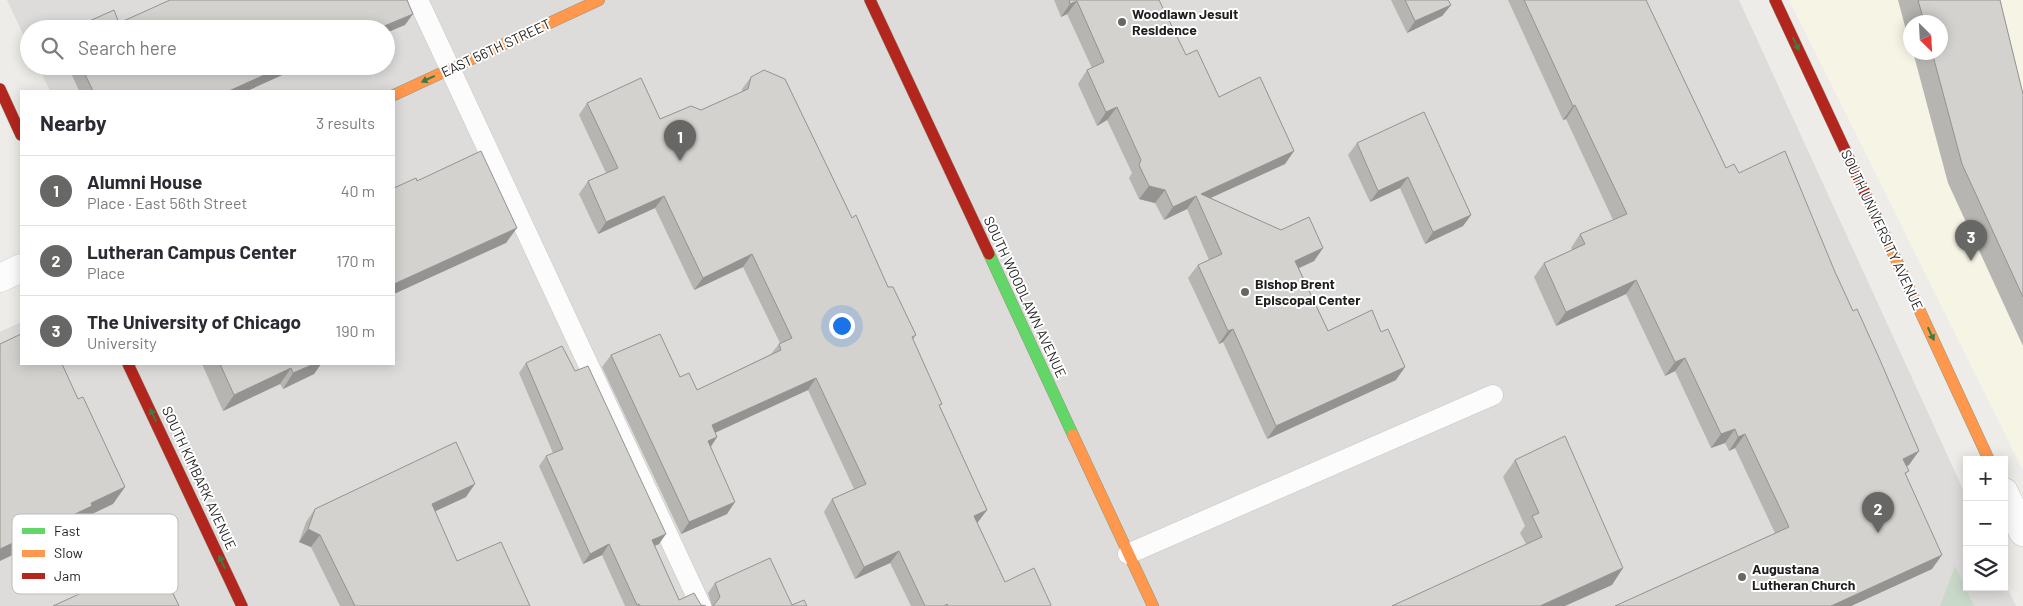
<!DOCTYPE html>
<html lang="en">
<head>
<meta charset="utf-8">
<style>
	:root { --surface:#fff; --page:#f7f7f7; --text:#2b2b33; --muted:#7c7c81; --line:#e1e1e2; --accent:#676765 }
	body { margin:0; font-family:Barlow,sans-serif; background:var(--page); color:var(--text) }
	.controls { position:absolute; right:15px; bottom:15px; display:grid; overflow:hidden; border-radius:0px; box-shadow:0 2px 12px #0003 }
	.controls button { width:45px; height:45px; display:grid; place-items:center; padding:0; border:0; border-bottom:1px solid var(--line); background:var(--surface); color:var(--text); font:25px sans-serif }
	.compass { position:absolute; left:1903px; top:15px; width:45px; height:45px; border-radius:50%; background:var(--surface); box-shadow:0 2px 12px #0003; rotate:156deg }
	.you { position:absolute; left:841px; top:325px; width:18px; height:18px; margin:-12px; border:4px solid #fff; border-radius:50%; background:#1a73e8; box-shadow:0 0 0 8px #1a73e833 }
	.badge { display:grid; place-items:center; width:32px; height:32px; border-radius:50%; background:var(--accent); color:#fff; font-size:16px; font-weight:700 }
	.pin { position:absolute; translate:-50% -41px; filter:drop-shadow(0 1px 2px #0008) }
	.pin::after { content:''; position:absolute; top:26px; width:18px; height:15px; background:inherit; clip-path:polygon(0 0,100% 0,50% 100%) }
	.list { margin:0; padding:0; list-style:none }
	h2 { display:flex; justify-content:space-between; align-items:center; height:65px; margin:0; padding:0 20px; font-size:21px }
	h2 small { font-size:16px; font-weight:400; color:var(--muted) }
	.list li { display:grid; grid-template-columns:32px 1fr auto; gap:15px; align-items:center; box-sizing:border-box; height:70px; padding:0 20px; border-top:1px solid var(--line) }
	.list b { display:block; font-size:19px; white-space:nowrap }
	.list p { margin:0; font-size:16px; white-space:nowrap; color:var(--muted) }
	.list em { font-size:16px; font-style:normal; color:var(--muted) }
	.icon { flex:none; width:28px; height:28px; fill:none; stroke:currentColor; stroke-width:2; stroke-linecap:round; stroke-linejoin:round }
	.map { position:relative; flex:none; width:2023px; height:606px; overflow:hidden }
	.search { position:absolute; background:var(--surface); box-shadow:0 2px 12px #0003; left:20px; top:20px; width:375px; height:55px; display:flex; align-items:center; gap:12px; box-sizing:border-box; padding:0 18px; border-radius:28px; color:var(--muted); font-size:19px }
	.panel { position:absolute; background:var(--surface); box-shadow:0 2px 12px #0003; left:20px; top:90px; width:375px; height:275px; border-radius:0px }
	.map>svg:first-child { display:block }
</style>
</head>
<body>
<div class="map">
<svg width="2023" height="606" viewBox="0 0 2023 606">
	<rect width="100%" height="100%" fill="#eeece8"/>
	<path fill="#dddcda" d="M7 0H1739L1967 498V587H2004V581L2016 606H0V332L21 322V364H394V91H50L38 66H386V29H29V47Z"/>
	<path fill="#f6f5e5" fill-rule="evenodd" d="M1789 0H2023V470ZM1910 22H1940V52H1910Z"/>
	<path fill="#c8d8c9" d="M1955 566 1974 606H1940Z"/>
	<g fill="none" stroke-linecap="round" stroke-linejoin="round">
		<g stroke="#c6c6c4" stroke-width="21">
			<g id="lane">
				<path d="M418 0 701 606"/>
				<path d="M1128 554 1493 395"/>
			</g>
		</g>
		<g stroke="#c6c6c4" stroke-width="29">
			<g id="street">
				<path d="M0 278 21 268"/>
				<path d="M2004 492 2023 532"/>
			</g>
		</g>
		<g stroke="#949681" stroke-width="12">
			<path id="fast" d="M989 254 1073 435"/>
		</g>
		<g stroke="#949681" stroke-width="12">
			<g id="slow">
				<path d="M394 95 599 0"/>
				<path d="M1887 240 1989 460"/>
				<path d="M1073 435 1153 606"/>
			</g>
		</g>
		<g stroke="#949681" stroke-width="12">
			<g id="jam">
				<path d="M870 0 989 254"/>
				<path d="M1775 0 1887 240"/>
				<path d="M0 89 21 135"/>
				<path d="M128 364 242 606"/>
			</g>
		</g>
		<use href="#lane" stroke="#fcfcfc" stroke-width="20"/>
		<use href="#street" stroke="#fcfcfc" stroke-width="28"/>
		<use href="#fast" stroke="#63d668" stroke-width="11"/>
		<use href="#slow" stroke="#ff974d" stroke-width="11"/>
		<use href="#jam" stroke="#b3261e" stroke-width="11"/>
	</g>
	<g fill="#b6b5b2">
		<path d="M1054 0H1159L1186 55 1219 97 1294 151 1285 164 1211 198 1281 230 1323 248 1314 261 1299 268 1328 331 1396 380 1267 439 1223 342 1219 344 1188 278 1198 265 1209 260 1187 209 1164 220 1155 203 1139 199 1129 178 1132 173 1107 120 1097 126 1078 84 1087 70 1092 68 1067 14 1061 17Z"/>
		<path d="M1391 0H1448L1451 5 1442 16 1407 33Z"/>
		<path d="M1508 0H1646L1726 168 1739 173 1909 465 1907 466 1906 475 1932 569 1851 606H1615L1775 533 1735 448 1729 451 1725 443 1711 448 1675 371 1665 376 1626 294 1556 326 1534 277 1544 263 1572 250 1571 248 1580 234 1613 220 1566 119 1563 120Z"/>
		<path d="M1898 0H2000L2023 94V346L1948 183 1913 52H1940V22H1910V45Z"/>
		<path d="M68 66H302L247 91H79Z"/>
		<path d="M751 77 852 218 888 287 916 335 913 340 940 407 987 510 977 523 1005 582 1051 606H911L890 563 855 579 824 512 832 499 854 489 808 390 715 432 717 437 711 447 727 514 681 534 602 367 611 355 680 377 697 390 771 354 779 344 780 343 743 267 694 290 655 208 598 234 579 194 588 181 606 173 579 115 587 103 660 119 701 110 742 92V89Z"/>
		<path d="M1357 143 1471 215 1463 226 1425 244 1400 188 1370 202 1348 155Z"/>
		<path d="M526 363 659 544 654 546 679 600 706 606H625L602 555 583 564 539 466 546 456 553 453 519 373Z"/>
		<path d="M202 364H321L314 374 283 389 280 384 223 411Z"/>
		<path d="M1515 460 1612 585 1526 544 1520 533 1525 526 1503 477Z"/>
		<path d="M466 497 435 511 457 561 530 606H340L311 547 299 542 306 522 315 509Z"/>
		<path d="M715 583 792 605 807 606H712L708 593Z"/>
	</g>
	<g fill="#949391">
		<path d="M1077 1 1067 14 1061 17 1070 4Z"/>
		<path d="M1451 5 1442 16 1407 33 1415 21Z"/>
		<path d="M413 14 405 25 386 33V29H377Z"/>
		<path d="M284 66H302L247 91H229Z"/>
		<path d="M1575 105 1566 119 1563 120 1573 106Z"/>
		<path d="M1117 107 1107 120 1097 126 1106 112Z"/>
		<path d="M1294 151 1285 164 1199 203 1201 194Z"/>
		<path d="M1408 177 1400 188 1370 202 1378 191Z"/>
		<path d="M1149 186 1165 190 1155 203 1139 199Z"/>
		<path d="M664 196 655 208 598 234 606 222Z"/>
		<path d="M1196 196 1187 209 1164 220 1173 207Z"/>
		<path d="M1471 215 1463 226 1425 244 1433 232Z"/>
		<path d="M517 228 506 243 394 294V284Z"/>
		<path d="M1323 248 1314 261 1286 274 1295 261Z"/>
		<path d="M752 254 743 267 694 290 703 278Z"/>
		<path d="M1636 280 1626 294 1556 326 1566 312Z"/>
		<path d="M1233 329 1223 342 1219 344 1228 331Z"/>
		<path d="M1685 358 1675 371 1665 376 1675 362Z"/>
		<path d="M314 364H321L314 374 283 389 293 373Z"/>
		<path d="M1405 367 1396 380 1267 439 1276 426Z"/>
		<path d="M291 368 280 384 223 411 234 395Z"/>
		<path d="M816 378 808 390 704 438 712 425Z"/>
		<path d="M1735 429 1725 443 1711 448 1721 434Z"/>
		<path d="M1745 434 1735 448 1729 451 1738 437Z"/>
		<path d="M717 437 709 449 708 441Z"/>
		<path d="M1919 451 1909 465 1893 473 1903 459Z"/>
		<path d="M475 484 466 497 423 517 432 504Z"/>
		<path d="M125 487 113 504 84 518 80 523 0 561V549L91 503Z"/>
		<path d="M735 502 727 514 681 534 689 522Z"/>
		<path d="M987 510 978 522 966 528 974 516Z"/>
		<path d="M308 529 320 535 311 547 299 542Z"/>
		<path d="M666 534 659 544 645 550 652 540Z"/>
		<path d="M609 544 602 555 583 564 590 554Z"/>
		<path d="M899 551 890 563 855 579 864 567Z"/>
		<path d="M1942 555 1932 569 1851 606H1831Z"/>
		<path d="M1623 568 1612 585 1565 606H1540Z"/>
	</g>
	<g fill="#d4d2cf" stroke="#949391">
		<path d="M170 0H407L413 14 377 29H77L76 27 114 10 119 23Z"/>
		<path d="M1069 0H1159L1186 55 1197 50 1219 97 1260 77 1294 151 1201 194 1281 230 1309 217 1323 248 1295 261 1328 331 1372 310 1381 332 1388 329 1405 367 1276 426 1233 329 1228 331 1198 265 1222 254 1196 196 1173 207 1165 190 1149 186 1139 165 1141 160 1117 107 1106 112 1087 70 1104 62 1077 1 1070 4Z"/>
		<path d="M1405 0H1448L1451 5 1415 21Z"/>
		<path d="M1524 0H1646L1726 168 1734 164 1739 173 1785 151 1835 272 1853 311 1857 309 1880 360 1919 451 1903 459 1909 471 1905 473 1942 555 1831 606H1615L1789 527 1745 434 1738 437 1735 429 1721 434 1685 358 1675 362 1636 280 1566 312 1544 263 1585 244 1580 234 1627 214 1575 105 1573 106Z"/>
		<path d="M1918 0H2000L2023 94V297L1962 164 1932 52H1940V22H1924Z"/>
		<path d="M81 66H284L229 91H93Z"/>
		<path d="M764 70 785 79 852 218 856 215 888 287H893L916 335 912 337 942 404 939 405 987 510 974 516 1005 582 1034 568 1051 605 1050 606H948L947 604 944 606H925L899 551 864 567 832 499 866 484 816 378 712 425 717 437 708 441 735 502 689 522 611 355 660 334 680 377 689 373 697 390 781 350 779 344 792 338 752 254 703 278 664 196 606 222 588 181 618 168 587 103 641 78 660 119 691 106 701 110 748 89 751 77Z"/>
		<path d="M1424 112 1471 215 1433 232 1408 177 1378 191 1357 143Z"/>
		<path d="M481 151 517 228 394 284V188L416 178 417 181Z"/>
		<path d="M21 334V364H62L78 399 83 397 125 487 91 503 92 506 0 549V344Z"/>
		<path d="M562 346 575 371 588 366 666 534 652 540 679 600 694 593 701 605 706 606H640L639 604 637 605 609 544 590 554 546 456 563 449 526 363Z"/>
		<path d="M220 364H314L293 373 291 368 234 395Z"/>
		<path d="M1565 436 1623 568 1540 606H1392L1542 537 1532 516 1539 513 1515 460Z"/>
		<path d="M456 442 475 484 432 504 457 561 501 542 530 606H355L320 535 308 529 315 509Z"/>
		<path d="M770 558 792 605 804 600 807 606H713L720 597 715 583Z"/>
		<path d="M159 564 179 606H53L123 574 126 579Z"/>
	</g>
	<defs><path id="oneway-solid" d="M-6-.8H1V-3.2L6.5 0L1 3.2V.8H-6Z" transform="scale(1.25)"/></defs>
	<g fill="#417a44">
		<use href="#oneway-solid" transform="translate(1796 44) rotate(65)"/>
		<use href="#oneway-solid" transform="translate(428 79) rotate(155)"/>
		<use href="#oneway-solid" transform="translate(1931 334) rotate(65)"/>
		<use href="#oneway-solid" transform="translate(153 415) rotate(-115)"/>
		<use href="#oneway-solid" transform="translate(222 562) rotate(-115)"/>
	</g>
	<g fill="#676765" stroke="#fff" stroke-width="2">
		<circle cx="1122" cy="22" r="5"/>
		<circle cx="1245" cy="292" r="5"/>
		<circle cx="1742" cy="577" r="5"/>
	</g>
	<g text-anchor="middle" stroke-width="4" stroke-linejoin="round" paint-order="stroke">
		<g font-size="14" font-weight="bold" fill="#1f1f1f" stroke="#fff" text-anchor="start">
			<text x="1132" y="19">Woodlawn Jesuit<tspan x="1132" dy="16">Residence</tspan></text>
			<text x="1255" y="289">Bishop Brent<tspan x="1255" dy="16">Episcopal Center</tspan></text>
			<text x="1752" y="574">Augustana<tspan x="1752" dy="16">Lutheran Church</tspan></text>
		</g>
		<g font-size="14" fill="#1f1f1f" stroke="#fff">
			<text transform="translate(496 48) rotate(-25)" y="5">EAST 56TH STREET</text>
			<text transform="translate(1882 230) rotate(65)" y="5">SOUTH UNIVERSITY AVENUE</text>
			<text transform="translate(1025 297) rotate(65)" y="5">SOUTH WOODLAWN AVENUE</text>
			<text transform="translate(199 478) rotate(65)" y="5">SOUTH KIMBARK AVENUE</text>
		</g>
	</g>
	<rect x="12" y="514" width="166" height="80" rx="8" fill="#fff" stroke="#bcbcbc" stroke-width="1"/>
	<rect x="22" y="528" width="23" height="6" fill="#63d668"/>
	<rect x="22" y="550" width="23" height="7" fill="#ff974d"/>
	<rect x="22" y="573" width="23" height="6" fill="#b3261e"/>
	<g font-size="14" fill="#1f1f1f">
		<text x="54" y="536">Fast</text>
		<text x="54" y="558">Slow</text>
		<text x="54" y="581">Jam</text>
	</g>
</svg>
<div class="controls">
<button>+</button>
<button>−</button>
<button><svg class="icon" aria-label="layers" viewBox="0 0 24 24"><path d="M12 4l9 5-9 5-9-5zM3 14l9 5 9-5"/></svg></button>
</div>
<svg class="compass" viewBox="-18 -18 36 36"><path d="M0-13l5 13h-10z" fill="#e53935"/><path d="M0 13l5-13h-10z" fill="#7c7c81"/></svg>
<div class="you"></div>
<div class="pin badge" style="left:680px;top:161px">1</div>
<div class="pin badge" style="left:1878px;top:533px">2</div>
<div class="pin badge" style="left:1971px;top:261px">3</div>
<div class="search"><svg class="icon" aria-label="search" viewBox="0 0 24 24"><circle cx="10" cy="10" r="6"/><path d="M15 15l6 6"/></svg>Search here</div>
<section class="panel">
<h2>Nearby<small>3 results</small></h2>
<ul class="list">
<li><span class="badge">1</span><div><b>Alumni House</b><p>Place · East 56th Street</p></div><em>40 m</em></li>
<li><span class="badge">2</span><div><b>Lutheran Campus Center</b><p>Place</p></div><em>170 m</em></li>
<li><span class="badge">3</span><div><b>The University of Chicago</b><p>University</p></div><em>190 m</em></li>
</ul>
</section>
</div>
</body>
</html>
